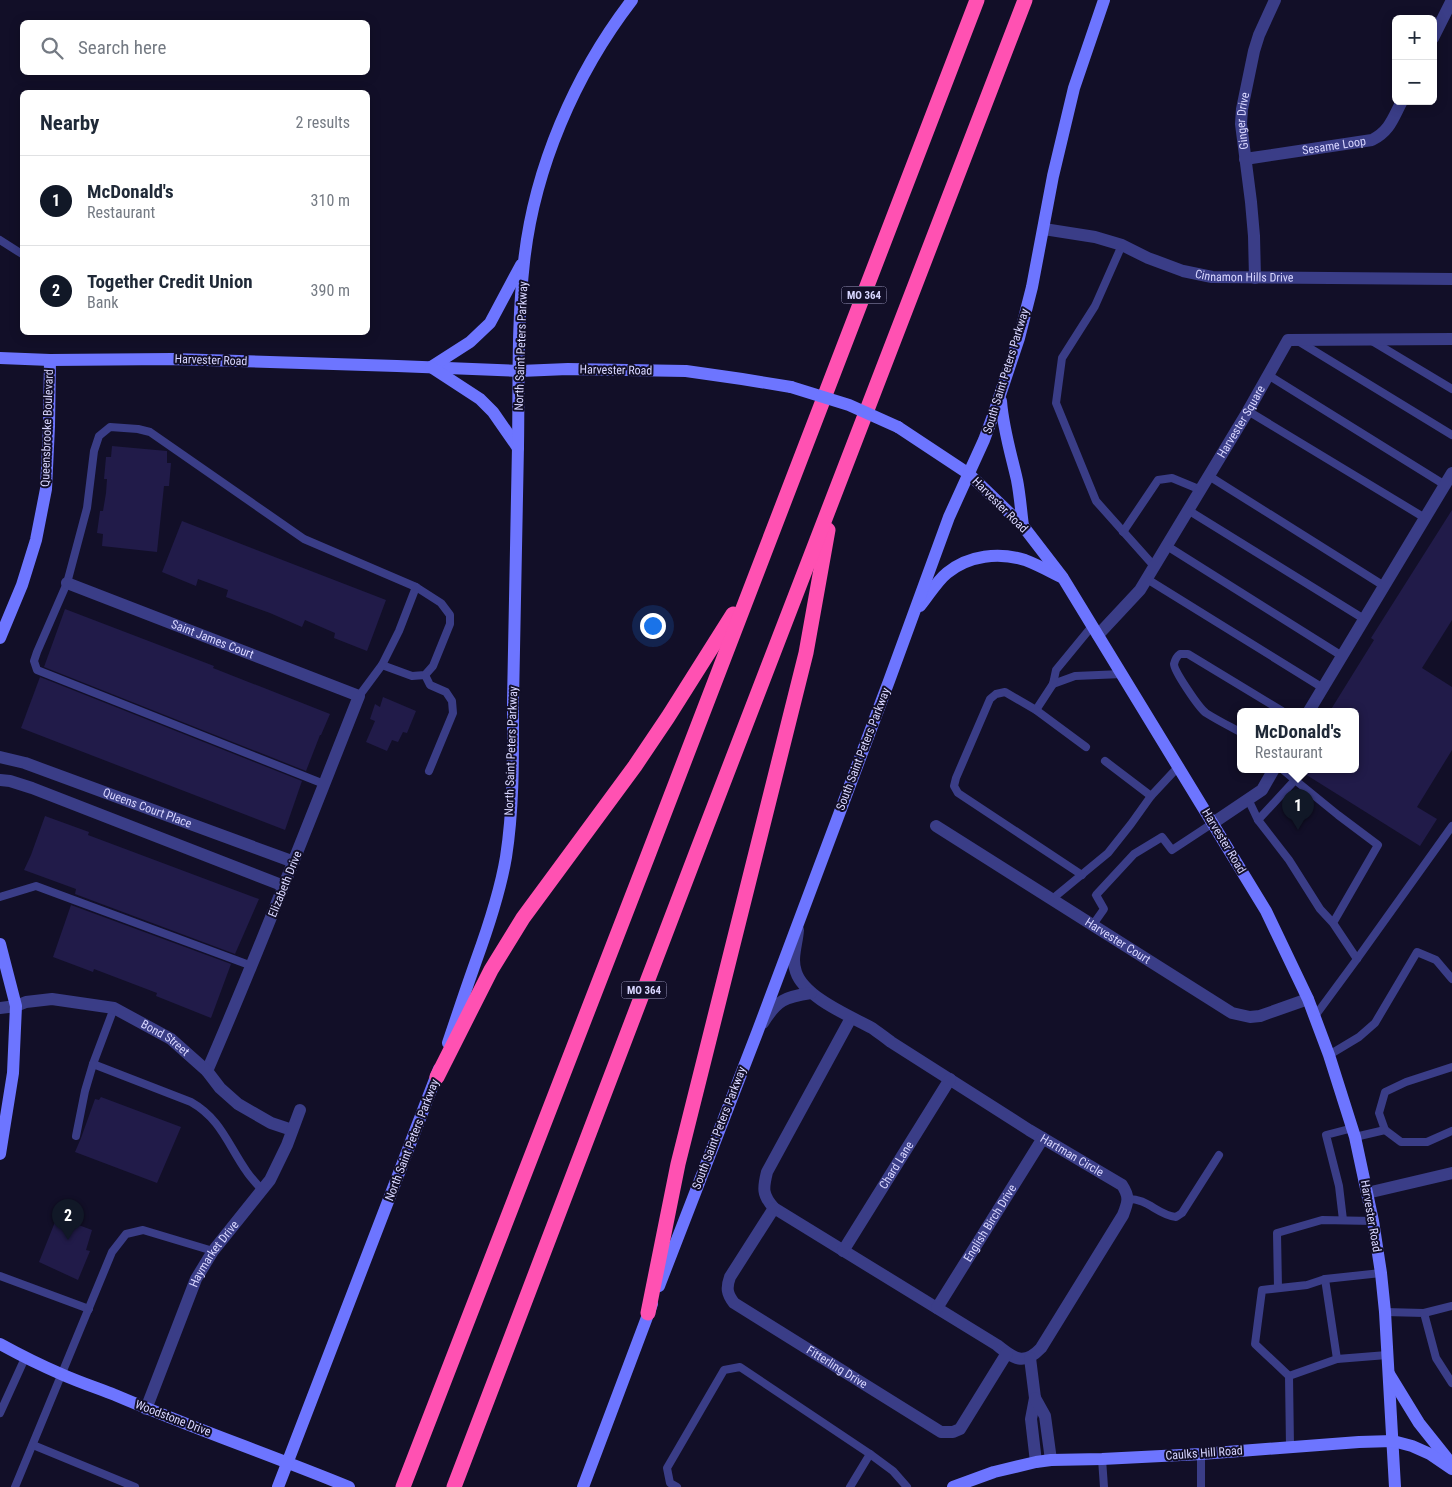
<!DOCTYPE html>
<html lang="en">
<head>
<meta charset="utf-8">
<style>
	:root { --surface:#fff; --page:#f2f2f3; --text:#1f2937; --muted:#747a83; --line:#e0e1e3; --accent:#111827 }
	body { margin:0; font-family:"Roboto Condensed",sans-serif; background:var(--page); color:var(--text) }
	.controls { position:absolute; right:15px; top:15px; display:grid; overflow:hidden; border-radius:8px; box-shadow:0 2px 12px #0003 }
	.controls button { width:45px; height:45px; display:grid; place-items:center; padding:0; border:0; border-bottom:1px solid var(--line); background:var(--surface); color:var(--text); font:25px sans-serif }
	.you { position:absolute; left:652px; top:625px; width:18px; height:18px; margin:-12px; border:4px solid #fff; border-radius:50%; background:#1a73e8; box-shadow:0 0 0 8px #1a73e833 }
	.badge { display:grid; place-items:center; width:32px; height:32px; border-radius:50%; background:var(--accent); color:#fff; font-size:16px; font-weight:700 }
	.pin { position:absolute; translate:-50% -41px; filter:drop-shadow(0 1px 2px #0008) }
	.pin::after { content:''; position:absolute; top:26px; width:18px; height:15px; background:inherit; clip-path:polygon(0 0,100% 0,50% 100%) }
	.popup { position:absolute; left:1237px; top:708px; width:122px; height:65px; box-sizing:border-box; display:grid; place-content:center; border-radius:8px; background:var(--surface); filter:drop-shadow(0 1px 4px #0005); font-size:16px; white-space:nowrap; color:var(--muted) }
	.popup b { font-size:19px; color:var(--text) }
	.popup::after { content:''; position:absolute; left:50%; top:100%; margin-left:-10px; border:10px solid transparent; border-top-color:var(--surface) }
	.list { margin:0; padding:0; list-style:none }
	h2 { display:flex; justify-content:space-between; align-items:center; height:65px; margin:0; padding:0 20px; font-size:21px }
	h2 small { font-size:16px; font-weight:400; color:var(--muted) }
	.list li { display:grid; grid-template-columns:32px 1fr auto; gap:15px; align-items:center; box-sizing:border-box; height:90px; padding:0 20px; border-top:1px solid var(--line) }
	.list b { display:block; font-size:19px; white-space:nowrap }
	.list p { margin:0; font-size:16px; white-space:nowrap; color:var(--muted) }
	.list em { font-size:16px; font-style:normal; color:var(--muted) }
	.icon { flex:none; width:28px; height:28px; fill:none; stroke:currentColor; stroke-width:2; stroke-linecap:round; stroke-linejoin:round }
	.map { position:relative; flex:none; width:1452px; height:1487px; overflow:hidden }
	.search { position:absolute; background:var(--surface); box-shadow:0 2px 12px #0003; left:20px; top:20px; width:350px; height:55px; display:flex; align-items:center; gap:12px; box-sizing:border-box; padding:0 18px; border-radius:8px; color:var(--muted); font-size:19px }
	.panel { position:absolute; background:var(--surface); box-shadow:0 2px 12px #0003; left:20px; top:90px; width:350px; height:245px; border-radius:8px }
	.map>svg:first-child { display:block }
</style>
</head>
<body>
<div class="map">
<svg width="1452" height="1487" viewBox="0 0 1452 1487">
	<rect width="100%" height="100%" fill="#120f28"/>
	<g fill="#211b49">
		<path d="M112 446 167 451V463H171L169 486H164L157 552 102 546 103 534 97 533 100 511H103L106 493 107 479H104L106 457H111Z"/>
		<path d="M1452 510V620L1422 668 1452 687V750L1417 807 1437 819 1420 846 1297 769H1356V711H1330L1374 640 1371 638Z"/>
		<path d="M182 521 386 600 367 651 334 638 335 633 305 620 302 627 270 613 226 597 228 590 198 579 196 586 162 572Z"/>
		<path d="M65 609 214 666 213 668 330 714 321 735H320L306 771 44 667Z"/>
		<path d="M40 677 302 781 285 830 21 728Z"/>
		<path d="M383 697 416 711 407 733 403 732 398 742 392 740 387 751 366 742 375 721 370 719 375 704 380 707Z"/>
		<path d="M45 816 89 832 88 835 259 899 235 954 75 894 76 889 24 870 31 855Z"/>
		<path d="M71 905 231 964 211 1018 156 996 157 993 94 969 93 972 53 957Z"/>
		<path d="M101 1097 181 1127 157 1183 75 1152 81 1138 95 1099 99 1100Z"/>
		<path d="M57 1217 92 1230 86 1250 90 1251 78 1280 39 1262Z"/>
	</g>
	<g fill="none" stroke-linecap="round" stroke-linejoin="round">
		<g stroke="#3a3d87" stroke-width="8">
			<path d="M0 240 22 254"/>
			<path d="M1122 245 1095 306 1062 358 1056 403 1096 501 1154 566"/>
			<path d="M1298 341 1452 435"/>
			<path d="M1372 341 1452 389"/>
			<path d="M1268 375 1445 485"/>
			<path d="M1248 411 1425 518"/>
			<path d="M1209 476 1384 586"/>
			<path d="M1188 510 1364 619"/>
			<path d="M1123 532 1158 480 1172 478 1201 490"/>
			<path d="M1167 546 1342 656"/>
			<path d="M1147 579 1323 688"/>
			<path d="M382 665 412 676 425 675 433 666 450 624V615L441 603 416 587"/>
			<path d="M425 675 430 685 446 692 452 701 453 713 429 771"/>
			<path d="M1053 684 1075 676 1122 674"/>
			<path d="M1036 710 1053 684 1056 670 1093 625"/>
			<path d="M1240 732C1229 726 1217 720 1206 713 1199 708 1174 671 1174 664 1175 660 1177 656 1180 654H1188L1282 711"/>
			<path d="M1105 761 1151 796"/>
			<path d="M1282 769 1295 780"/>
			<path d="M324 784 37 670 34 661 37 652 67 583 87 508 94 451 99 436 110 427 138 429 150 432 304 539 416 587 399 631 382 665 359 696"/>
			<path d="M1248 799 1258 820"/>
			<path d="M1082 875 958 793 954 786 956 778 990 699 996 694 1005 692 1036 710 1086 747"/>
			<path d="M0 897 36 886 252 966"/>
			<path d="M1051 900 1108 853 1131 824 1151 796 1179 766"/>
			<path d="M1333 923 1378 845 1338 815 1295 780 1258 820 1289 860 1320 909 1333 923 1357 959"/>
			<path d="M1092 926 1104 909 1096 895 1134 854 1162 837 1172 850 1213 823"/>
			<path d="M114 1008 93 1064 191 1102C221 1119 228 1145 247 1172 251 1178 257 1184 262 1190"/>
			<path d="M1315 1016 1357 959 1452 826"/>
			<path d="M1329 1055 1359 1037 1375 1023 1417 952 1436 960 1452 979"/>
			<path d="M1452 1067 1406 1082 1385 1092 1379 1113 1385 1130 1401 1142H1427L1452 1131"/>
			<path d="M76 1136 85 1091 93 1064"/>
			<path d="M1355 1137 1385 1130"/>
			<path d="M1127 1199C1148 1198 1157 1215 1176 1217L1182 1213 1219 1155"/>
			<path d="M1343 1220 1339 1186 1326 1135 1353 1128"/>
			<path d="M0 1276 89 1309"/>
			<path d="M1325 1279 1337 1359 1387 1355"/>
			<path d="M1278 1288 1277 1233 1322 1220 1373 1221"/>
			<path d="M1385 1312 1424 1313 1436 1358 1452 1383"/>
			<path d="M1424 1313 1452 1306"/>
			<path d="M1289 1376 1337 1359"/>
			<path d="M0 1413 25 1358"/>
			<path d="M33 1445 135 1487"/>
			<path d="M1290 1447 1289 1376 1255 1344 1262 1290 1307 1285 1325 1279 1381 1273"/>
			<path d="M1201 1454V1487"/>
			<path d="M1102 1459 1104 1487"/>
			<path d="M15 1487 112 1252 126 1234 143 1230 213 1251"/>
			<path d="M677 1487 670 1483 667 1468 724 1370 740 1367 870 1454 893 1471 907 1487"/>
			<path d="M850 1487 870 1454"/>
		</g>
		<g stroke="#3a3d87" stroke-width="12">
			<path d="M1433 38 1452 0"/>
			<path id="s1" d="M1245 159 1372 140C1390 131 1393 118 1402 101"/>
			<path id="s2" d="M1044 229 1095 237 1122 245 1148 258 1183 271 1212 277 1452 279"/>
			<path id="s3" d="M1255 278 1254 236 1251 202 1241 124 1242 109 1254 51 1259 35 1275 0"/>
			<path id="s4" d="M67 583 359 696C309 822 261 947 207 1071"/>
			<path id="s5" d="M1098 635 1140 590 1248 411 1288 340 1452 339"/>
			<path d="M1309 711 1452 473"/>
			<path id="s6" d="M0 757 25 763 294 862"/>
			<path d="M0 780 10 781 32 788 284 886"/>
			<path d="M1213 823 1262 790 1274 769"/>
			<path id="s7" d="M936 826 1232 1013 1250 1017 1260 1016 1308 999"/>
			<path id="s8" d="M798 930C797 944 791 959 796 972 804 997 850 1016 872 1028 878 1032 884 1037 891 1042L1029 1130 1122 1185C1130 1197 1128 1202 1123 1215L1041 1348C1024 1366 1014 1359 997 1345L774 1208C762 1195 763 1188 767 1172L851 1018"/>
			<path id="s9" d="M0 1008 16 1006 26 1002 52 999 114 1008 171 1039 207 1071 220 1088 238 1104 271 1123 292 1130"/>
			<path d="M763 1023C777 1000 785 997 811 993"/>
			<path d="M1367 1193 1452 1173"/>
			<path id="s10" d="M774 1208 730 1277C726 1288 727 1294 734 1303L941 1432H953L960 1429 1007 1353"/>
			<path id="s11" d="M843 1251 950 1079"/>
			<path id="s12" d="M937 1308 1043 1138"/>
			<path d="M1030 1358 1035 1398 1031 1419 1036 1462"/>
			<path d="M1035 1398 1045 1416 1051 1460"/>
			<path id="s13" d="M146 1409 196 1279 213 1251 270 1180 287 1145 300 1110"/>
		</g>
		<g stroke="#6d75ff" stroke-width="12">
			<path d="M0 358 50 360 172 359 397 366 520 371 568 369 686 371 742 379 791 387"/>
			<path d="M431 367 470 342 490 323 521 265"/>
			<path d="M431 367 480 399 493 412 518 448"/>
			<path d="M1001 401C1003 428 1011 454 1017 480 1020 495 1021 511 1023 526"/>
			<path d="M898 427 969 474 1023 526 1063 578 1266 911 1308 999 1329 1055 1355 1137 1373 1221 1381 1273 1385 1312 1395 1487"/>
			<path d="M920 606C929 595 937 581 947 573 969 555 999 552 1025 560 1038 565 1049 571 1061 577"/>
			<path d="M0 638 22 585 36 540 46 489 49 426 50 360"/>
			<path d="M0 944 16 1006 13 1073 0 1154"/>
			<path d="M448 1043C457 1016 466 989 476 961 488 928 500 893 506 857 514 806 513 752 513 701 515 616 517 531 518 446 519 385 517 323 524 262 534 169 575 74 632 0"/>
			<path d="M659 1286 757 1033 889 681 949 517 984 440 994 413 1019 338 1032 287 1053 176 1074 88 1104 0"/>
			<path d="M0 1344C20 1355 40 1365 61 1374 79 1382 97 1388 115 1395 192 1428 271 1455 349 1487"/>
			<path d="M1389 1374 1419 1423 1450 1462"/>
			<path d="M278 1487 439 1069"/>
			<path d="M583 1487 652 1304"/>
			<path d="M953 1487 994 1472 1036 1462 1051 1460 1102 1459 1201 1454 1359 1442 1393 1441 1412 1446 1430 1454 1452 1469"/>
		</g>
		<g stroke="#ff51b2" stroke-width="15">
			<path d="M437 1077 491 970 523 918 635 766 668 717 733 614"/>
			<path d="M648 1313 678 1164 806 653 828 530"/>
			<path d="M403 1487 647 858 977 0"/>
			<path d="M454 1487 697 851 1025 0"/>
		</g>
		<path stroke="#6d75ff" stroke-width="12" d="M791 387 849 405 898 427"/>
	</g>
	<g text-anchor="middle" stroke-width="4" stroke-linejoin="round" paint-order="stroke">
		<g fill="#120f28" stroke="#9d9abe" stroke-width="1">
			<rect x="841.5" y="286.5" width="45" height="17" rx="4"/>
			<rect x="621.5" y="981.5" width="45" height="17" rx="4"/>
		</g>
		<g font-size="11" font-weight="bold" fill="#d8d6ff">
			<text x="864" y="299">MO 364</text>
			<text x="644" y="994">MO 364</text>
		</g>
		<g font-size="12" fill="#d8d6ff" stroke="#120f28">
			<text dy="4" stroke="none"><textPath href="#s3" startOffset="158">Ginger Drive</textPath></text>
			<text dy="4" stroke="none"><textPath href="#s1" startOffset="90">Sesame Loop</textPath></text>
			<text dy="4" stroke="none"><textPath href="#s2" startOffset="208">Cinnamon Hills Drive</textPath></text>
			<text transform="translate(521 346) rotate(-88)" y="4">North Saint Peters Parkway</text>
			<text transform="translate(211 360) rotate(2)" y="4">Harvester Road</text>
			<text transform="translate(616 370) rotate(1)" y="4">Harvester Road</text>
			<text transform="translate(1006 371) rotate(-73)" y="4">South Saint Peters Parkway</text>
			<text dy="4" stroke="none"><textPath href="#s5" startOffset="258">Harvester Square</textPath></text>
			<text transform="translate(47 428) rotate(-88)" y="4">Queensbrooke Boulevard</text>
			<text transform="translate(1000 505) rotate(45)" y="4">Harvester Road</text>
			<text dy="4" stroke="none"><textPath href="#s4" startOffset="156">Saint James Court</textPath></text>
			<text transform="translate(863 749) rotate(-69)" y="4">South Saint Peters Parkway</text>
			<text transform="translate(511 751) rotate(-88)" y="4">North Saint Peters Parkway</text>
			<text dy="4" stroke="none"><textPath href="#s6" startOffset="156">Queens Court Place</textPath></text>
			<text transform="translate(1224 841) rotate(59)" y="4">Harvester Road</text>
			<text transform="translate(285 884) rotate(-68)" y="4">Elizabeth Drive</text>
			<text dy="4" stroke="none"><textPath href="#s7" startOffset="215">Harvester Court</textPath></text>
			<text dy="4" stroke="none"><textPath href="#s9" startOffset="175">Bond Street</textPath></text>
			<text transform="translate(719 1128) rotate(-69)" y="4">South Saint Peters Parkway</text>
			<text transform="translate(412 1140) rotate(-69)" y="4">North Saint Peters Parkway</text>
			<text dy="4" stroke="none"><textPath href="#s8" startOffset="376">Hartman Circle</textPath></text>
			<text dy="4" stroke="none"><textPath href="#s11" startOffset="101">Chard Lane</textPath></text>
			<text transform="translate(1371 1216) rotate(80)" y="4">Harvester Road</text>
			<text dy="4" stroke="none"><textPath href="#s12" startOffset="100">English Birch Drive</textPath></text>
			<text dy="4" stroke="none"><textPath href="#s13" startOffset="170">Haymarket Drive</textPath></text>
			<text dy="4" stroke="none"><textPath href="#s10" startOffset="231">Fitterling Drive</textPath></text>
			<text transform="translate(173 1418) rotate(21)" y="4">Woodstone Drive</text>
			<text transform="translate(1204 1453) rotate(-4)" y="4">Caulks Hill Road</text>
		</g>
	</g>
</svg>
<div class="controls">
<button>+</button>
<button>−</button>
</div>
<div class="you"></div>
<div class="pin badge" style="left:1298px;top:830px">1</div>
<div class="popup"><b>McDonald's</b>Restaurant</div>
<div class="pin badge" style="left:68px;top:1240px">2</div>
<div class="search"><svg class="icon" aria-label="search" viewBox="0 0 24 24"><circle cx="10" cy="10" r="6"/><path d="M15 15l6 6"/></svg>Search here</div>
<section class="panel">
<h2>Nearby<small>2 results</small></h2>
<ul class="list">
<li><span class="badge">1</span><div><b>McDonald's</b><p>Restaurant</p></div><em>310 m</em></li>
<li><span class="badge">2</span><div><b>Together Credit Union</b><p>Bank</p></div><em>390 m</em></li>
</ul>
</section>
</div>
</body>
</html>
